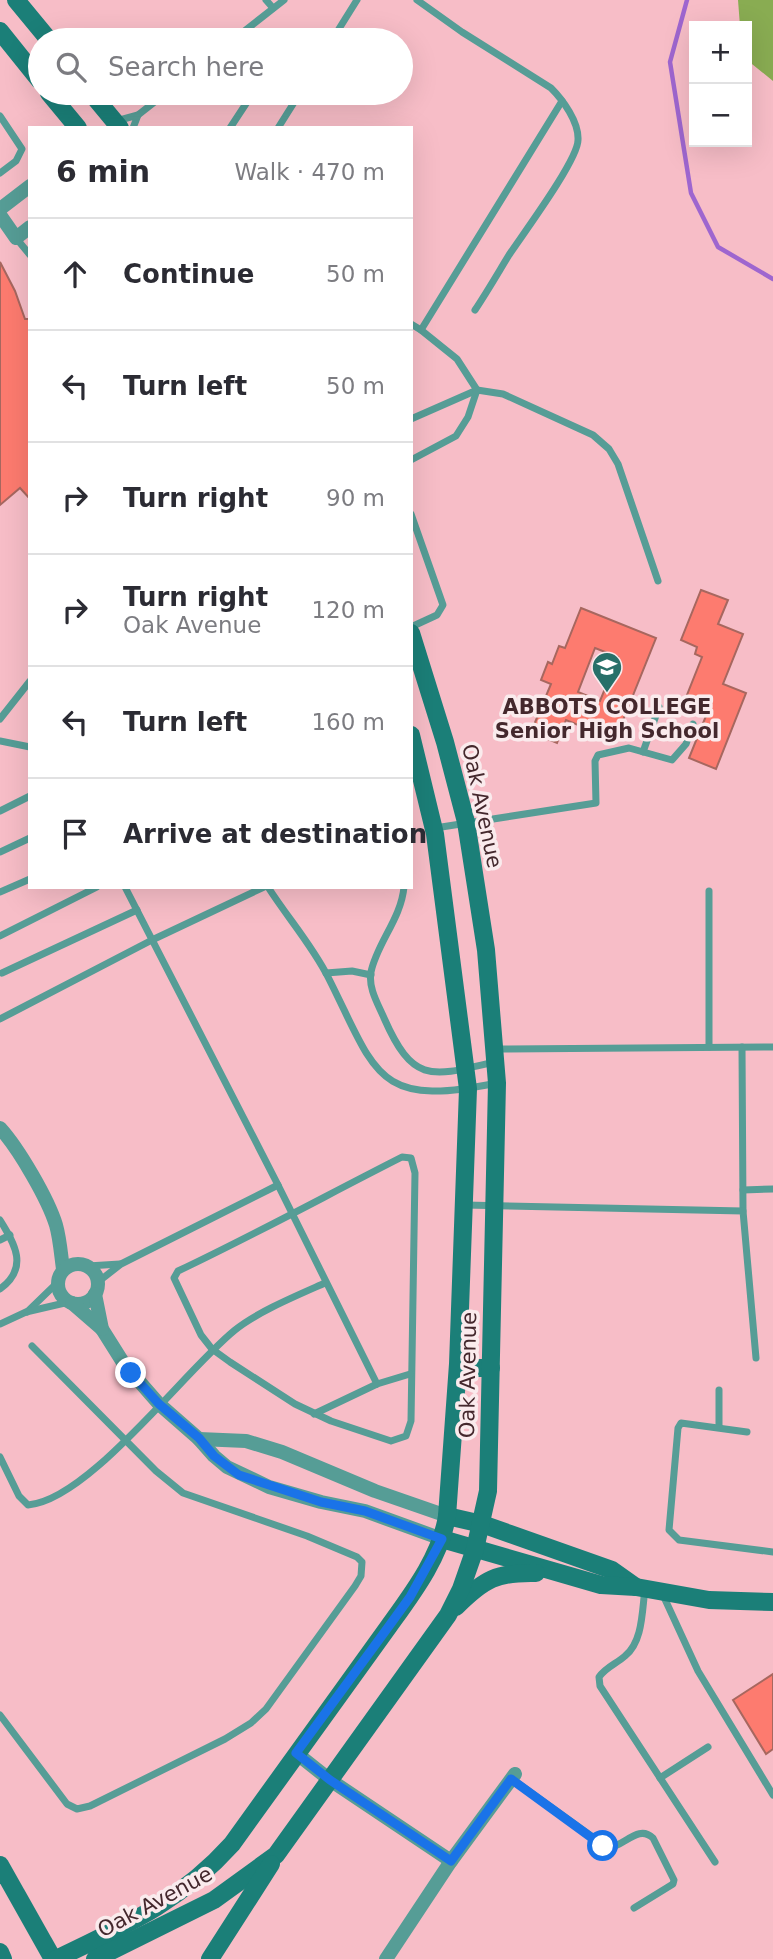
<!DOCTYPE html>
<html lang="en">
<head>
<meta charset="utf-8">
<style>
	:root { --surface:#fff; --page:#f2f2f3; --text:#2b2b33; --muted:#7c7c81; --line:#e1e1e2 }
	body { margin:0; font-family:"DejaVu Sans",sans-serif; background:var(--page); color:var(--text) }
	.controls { position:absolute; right:21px; top:21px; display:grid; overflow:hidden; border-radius:0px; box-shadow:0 7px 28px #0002 }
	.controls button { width:63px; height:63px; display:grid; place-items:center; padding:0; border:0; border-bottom:2px solid var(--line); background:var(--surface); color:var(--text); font:35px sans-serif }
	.stop { position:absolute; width:21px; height:21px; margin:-16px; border:5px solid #1a73e8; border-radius:50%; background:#fff }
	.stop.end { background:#1a73e8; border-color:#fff; box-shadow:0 2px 7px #0008 }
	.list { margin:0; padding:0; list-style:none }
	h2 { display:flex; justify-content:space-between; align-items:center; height:91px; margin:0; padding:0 28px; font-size:30px }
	h2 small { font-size:23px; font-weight:400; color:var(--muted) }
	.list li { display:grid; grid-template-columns:46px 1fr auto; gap:21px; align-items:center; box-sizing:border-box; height:112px; padding:0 28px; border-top:2px solid var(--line) }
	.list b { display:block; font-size:26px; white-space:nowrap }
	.list p { margin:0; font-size:23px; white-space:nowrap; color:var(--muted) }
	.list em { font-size:23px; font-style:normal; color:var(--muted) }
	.icon { flex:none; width:38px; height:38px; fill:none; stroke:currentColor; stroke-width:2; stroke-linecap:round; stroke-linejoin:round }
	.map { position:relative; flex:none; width:773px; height:1959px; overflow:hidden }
	.search { position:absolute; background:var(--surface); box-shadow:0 7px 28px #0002; left:28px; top:28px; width:385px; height:77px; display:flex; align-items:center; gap:18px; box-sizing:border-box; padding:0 24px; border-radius:38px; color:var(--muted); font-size:26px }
	.panel { position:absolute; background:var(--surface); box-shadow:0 7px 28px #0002; left:28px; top:126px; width:385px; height:763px; border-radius:0px }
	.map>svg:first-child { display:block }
</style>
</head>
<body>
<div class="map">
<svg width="773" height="1959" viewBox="0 0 773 1959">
	<rect width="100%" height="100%" fill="#f7bdc7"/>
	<path fill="#89ac52" d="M738 0H773V81L747 60V26H740Z"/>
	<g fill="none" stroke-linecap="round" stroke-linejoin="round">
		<path stroke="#9e66cf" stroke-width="4.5" d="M687 0 670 62 691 193 718 247 773 279"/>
	</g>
	<g fill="#fd7b6f" stroke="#a7675f" stroke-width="2" fill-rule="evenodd">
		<path d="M0 262 15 291 25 319H30V499L20 488 0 505Z"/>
		<path d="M701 590 728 600 718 624 743 634 723 684 746 693 716 769 689 758 706 716 699 713 701 706 685 700 702 657 695 654 697 647 681 640Z"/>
		<path d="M581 608 656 638 615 740 566 720 557 743 531 732 551 684 541 680 548 662 552 664 559 646 565 648ZM595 648 618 657 600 701 578 692Z"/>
		<path d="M773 1674V1749L766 1754 733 1700Z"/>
	</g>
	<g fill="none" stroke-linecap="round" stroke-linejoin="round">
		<g stroke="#569d96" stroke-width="7">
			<path d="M266 0 273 8"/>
			<path d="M417 0 462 32 551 88C563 100 579 122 578 140 578 160 523 234 509 255 498 273 487 292 475 310"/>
			<path d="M233 40 284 0"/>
			<path d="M332 40 357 0"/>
			<path d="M0 116 22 149 16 161 0 173"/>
			<path d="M116 121 138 115 166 93"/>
			<path d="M133 128 138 115"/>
			<path d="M230 128 253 93"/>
			<path d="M278 128 300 93"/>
			<path d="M16 238 30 255"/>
			<path d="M411 324 421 330 562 101"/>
			<path d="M411 419 477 390 503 394 593 435 609 449 618 464 658 581"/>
			<path d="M411 460 456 436 468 417 477 390 457 359 421 330"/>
			<path d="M411 514 443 605 437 615 411 627"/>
			<path d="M0 719 30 681"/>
			<path d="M0 741 30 747"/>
			<path d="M643 752 659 707"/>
			<path d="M0 811 30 796"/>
			<path d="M435 828 596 803 595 761 598 755 629 748 672 760 686 744 693 724"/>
			<path d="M0 852 30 838"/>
			<path d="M125 887 278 1185 377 1384"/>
			<path d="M268 887C287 917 312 945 328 977 376 1072 375 1109 496 1083"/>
			<path d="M404 887C401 919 377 943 371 972 368 988 378 1004 384 1018 413 1084 431 1077 494 1062"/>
			<path d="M0 892 30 879"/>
			<path d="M0 936 97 887"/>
			<path d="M2 973 137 910"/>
			<path d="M326 973 352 971 371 975"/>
			<path d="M0 1019 152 940 264 887"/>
			<path d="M709 1047V891"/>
			<path d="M742 1047 743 1211"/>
			<path d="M494 1049 773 1047"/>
			<path d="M402 1157 411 1158 415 1173 411 1421 406 1436 391 1441 331 1421 295 1404 230 1362 212 1349 201 1335 174 1278 178 1271C254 1235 327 1195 402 1157Z"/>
			<path d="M743 1190 773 1189"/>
			<path d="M465 1205 743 1211 756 1358"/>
			<path d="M0 1220C15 1244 29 1268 0 1289"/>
			<path d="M0 1240 10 1235"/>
			<path d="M88 1266 120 1264"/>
			<path d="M98 1282 121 1264 278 1185"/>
			<path d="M27 1312 58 1282"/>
			<path d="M0 1324 26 1312 69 1302"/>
			<path d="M314 1414 377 1384 410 1374"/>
			<path d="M719 1427V1390"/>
			<path d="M747 1432 681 1423 678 1428 669 1530 679 1540 773 1552"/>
			<path d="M0 1457 19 1496 28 1505C89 1500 184 1371 235 1330 257 1312 298 1295 325 1283"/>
			<path d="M645 1589C642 1610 643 1642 625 1656 616 1664 606 1667 599 1677L600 1686 715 1862"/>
			<path d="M663 1595 698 1671 773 1795"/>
			<path d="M0 1715 67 1804 77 1809 90 1806 225 1739 251 1723 266 1709 355 1586 361 1576 362 1562 357 1557 307 1536 183 1493 156 1471 32 1346"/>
			<path d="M660 1778 708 1747"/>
			<path d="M512 1779 608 1848C625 1846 638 1824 653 1838L674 1880 673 1884 634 1908"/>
		</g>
		<g stroke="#569d96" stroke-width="14">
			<path d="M0 209 30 186"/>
			<path d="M0 215 16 238 30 227"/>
			<path d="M0 1128C19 1149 48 1199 56 1225 60 1239 61 1255 63 1269"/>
			<circle cx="78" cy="1284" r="20"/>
			<path d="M95 1294 102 1329 124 1364 159 1404 199 1439 214 1456 227 1467 269 1487 321 1502 365 1511 442 1539"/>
			<path d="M72 1303 102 1329"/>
			<path d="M199 1439 246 1441 282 1452 375 1491 447 1516"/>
			<path d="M296 1753 330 1780 451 1861"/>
			<path d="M386 1959 451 1861 515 1774"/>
		</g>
		<g stroke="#1b7f78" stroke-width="18">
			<path d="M16 0 49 40"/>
			<path d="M0 31 40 81"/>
			<path d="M49 93 78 128"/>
			<path d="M91 93 120 128"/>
			<path d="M458 1368H491"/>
			<path d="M447 1516 482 1524 612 1570 636 1587"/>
			<path d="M442 1539 601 1585 636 1587 709 1600 773 1602"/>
			<path d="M456 1607C484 1579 497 1572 536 1573"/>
			<path d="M0 1865 53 1959"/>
			<path d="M0 1952 3 1959"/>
			<path d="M56 1959C124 1926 180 1902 232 1844L389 1626C412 1594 441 1556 447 1516L458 1364 468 1089 435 834 411 735"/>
			<path d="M95 1959 214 1900 276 1855 448 1615 461 1589 475 1549 488 1491 497 1083 486 950 466 822 445 742 411 633"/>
			<path d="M210 1959 271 1864"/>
		</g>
	</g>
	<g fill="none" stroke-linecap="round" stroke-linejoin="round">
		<path stroke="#1a73e8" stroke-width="9" d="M131 1373 159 1404 199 1438 214 1456 239 1475 321 1502 365 1511 442 1539 410 1597 389 1626 296 1753 330 1780 451 1861 511 1779 603 1846"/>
	</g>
	<defs>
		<g id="school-pin" transform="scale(1.575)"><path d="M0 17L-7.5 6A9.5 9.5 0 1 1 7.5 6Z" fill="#277069" stroke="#faebed"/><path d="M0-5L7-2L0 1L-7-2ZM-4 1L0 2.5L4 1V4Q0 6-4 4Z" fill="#fff"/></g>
	</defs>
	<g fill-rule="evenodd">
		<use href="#school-pin" x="607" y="667"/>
	</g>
	<g text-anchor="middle" stroke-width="7" stroke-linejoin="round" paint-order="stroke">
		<g font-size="21" font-weight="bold" fill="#44282d" stroke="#faebed">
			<text x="607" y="714">ABBOTS COLLEGE<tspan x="607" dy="24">Senior High School</tspan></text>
		</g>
		<g font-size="21" fill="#44282d" stroke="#faebed">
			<text transform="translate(482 806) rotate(78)" y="7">Oak Avenue</text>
			<text transform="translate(468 1375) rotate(-89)" y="7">Oak Avenue</text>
			<text transform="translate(155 1902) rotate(-28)" y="7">Oak Avenue</text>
		</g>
	</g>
</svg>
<div class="controls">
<button>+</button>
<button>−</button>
</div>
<div class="stop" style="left:603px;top:1846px"></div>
<div class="stop end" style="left:131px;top:1373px"></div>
<div class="search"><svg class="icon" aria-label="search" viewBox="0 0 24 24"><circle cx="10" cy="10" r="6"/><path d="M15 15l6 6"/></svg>Search here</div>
<section class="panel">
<h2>6 min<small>Walk · 470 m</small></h2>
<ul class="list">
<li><svg class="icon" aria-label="ahead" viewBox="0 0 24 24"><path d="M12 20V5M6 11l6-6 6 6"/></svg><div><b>Continue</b></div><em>50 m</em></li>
<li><svg class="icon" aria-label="left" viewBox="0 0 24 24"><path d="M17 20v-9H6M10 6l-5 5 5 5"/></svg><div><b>Turn left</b></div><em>50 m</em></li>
<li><svg class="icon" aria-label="right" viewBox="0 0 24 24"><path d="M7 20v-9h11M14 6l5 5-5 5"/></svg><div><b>Turn right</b></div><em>90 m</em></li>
<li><svg class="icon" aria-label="right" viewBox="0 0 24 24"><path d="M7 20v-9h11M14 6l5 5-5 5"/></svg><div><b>Turn right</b><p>Oak Avenue</p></div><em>120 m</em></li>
<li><svg class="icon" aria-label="left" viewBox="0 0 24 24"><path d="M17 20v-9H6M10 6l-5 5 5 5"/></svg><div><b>Turn left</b></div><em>160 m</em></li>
<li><svg class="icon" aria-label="arrive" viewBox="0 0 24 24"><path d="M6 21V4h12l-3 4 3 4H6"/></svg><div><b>Arrive at destination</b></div></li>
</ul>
</section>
</div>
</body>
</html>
